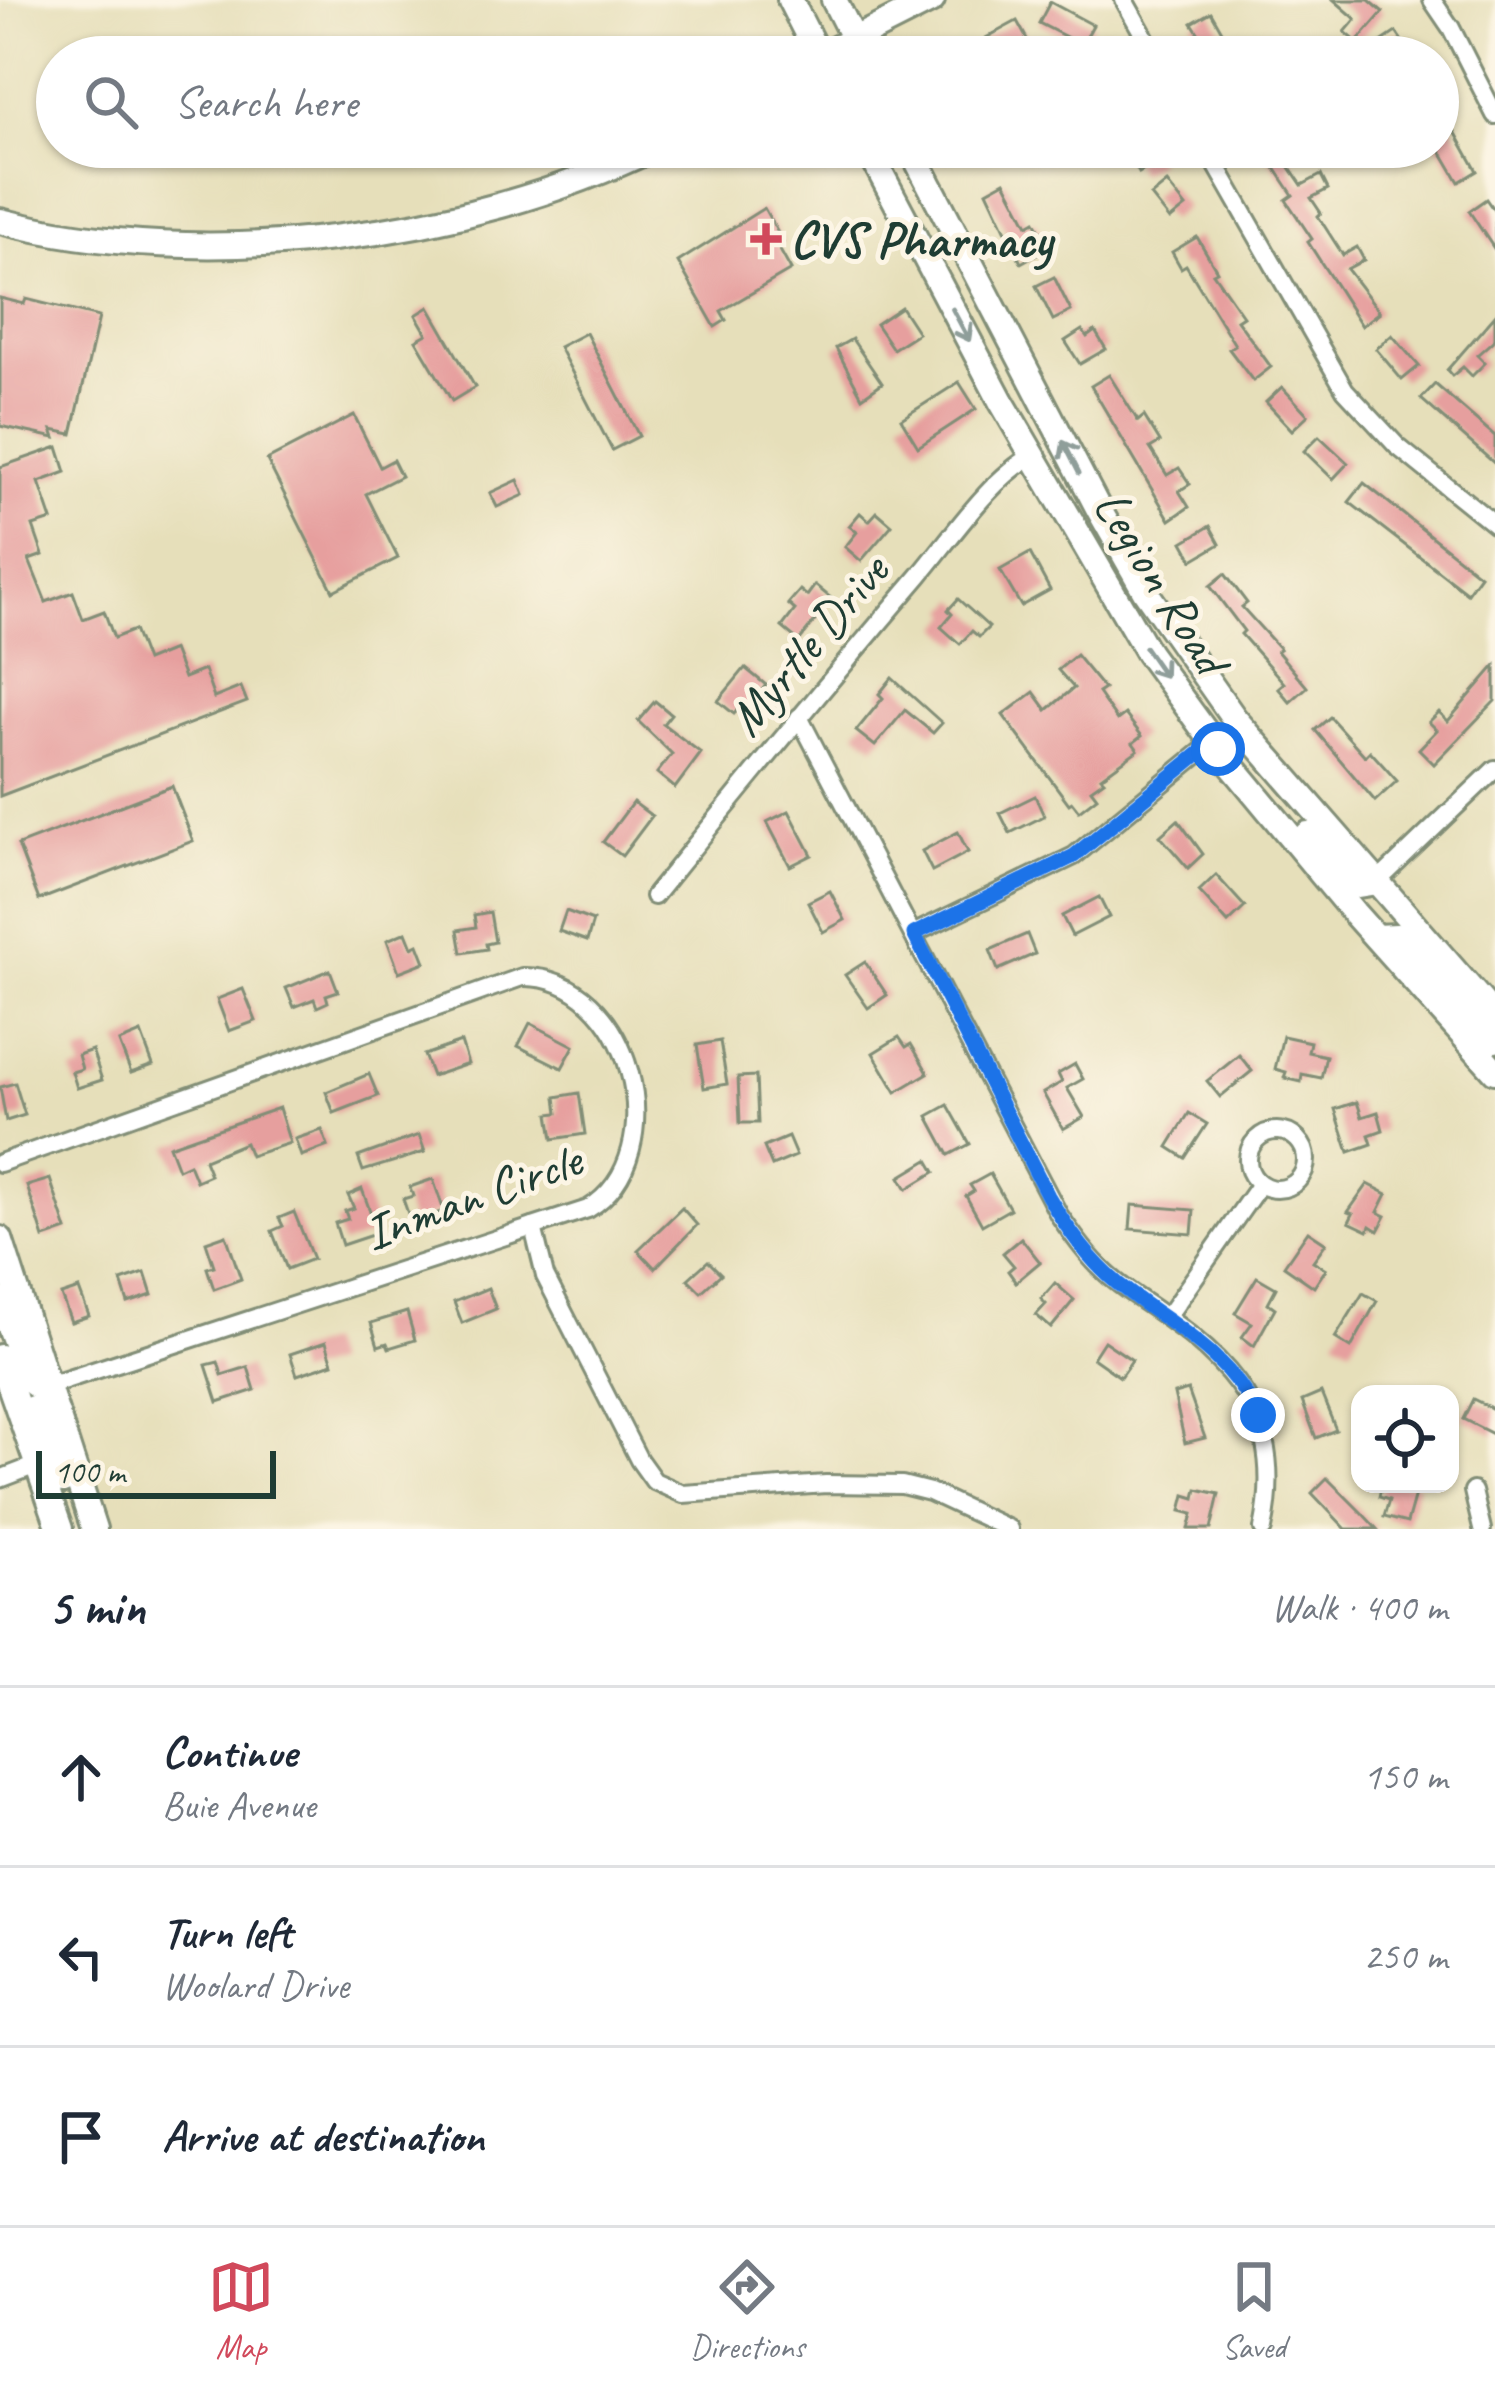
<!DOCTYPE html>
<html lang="en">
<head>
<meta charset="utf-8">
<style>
	:root { --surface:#fff; --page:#f2f2f3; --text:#1f2937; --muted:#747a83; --line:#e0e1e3; --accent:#d1495b }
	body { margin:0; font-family:Caveat,sans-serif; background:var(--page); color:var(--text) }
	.controls { position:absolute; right:36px; bottom:36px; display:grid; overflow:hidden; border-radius:24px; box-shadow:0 3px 9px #0004 }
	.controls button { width:108px; height:108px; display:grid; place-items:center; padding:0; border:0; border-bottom:3px solid var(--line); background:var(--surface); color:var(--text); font:60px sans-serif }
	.scale { position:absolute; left:36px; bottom:30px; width:240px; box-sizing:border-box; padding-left:12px; border:6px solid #1f3d34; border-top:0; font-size:33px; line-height:42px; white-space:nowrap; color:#1f3d34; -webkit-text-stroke:9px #fcf5e5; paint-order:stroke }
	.stop { position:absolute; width:36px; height:36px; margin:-27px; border:9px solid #1a73e8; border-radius:50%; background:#fff }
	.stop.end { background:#1a73e8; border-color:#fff; box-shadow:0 3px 12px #0008 }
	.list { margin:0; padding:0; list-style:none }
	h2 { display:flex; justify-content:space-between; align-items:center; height:156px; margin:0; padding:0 48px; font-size:51px }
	h2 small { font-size:39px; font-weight:400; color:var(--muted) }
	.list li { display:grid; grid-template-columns:78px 1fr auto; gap:36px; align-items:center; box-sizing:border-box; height:180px; padding:0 48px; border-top:3px solid var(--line) }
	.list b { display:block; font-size:45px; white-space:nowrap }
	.list p { margin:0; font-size:39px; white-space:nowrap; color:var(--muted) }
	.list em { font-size:39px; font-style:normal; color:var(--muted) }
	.icon { flex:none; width:66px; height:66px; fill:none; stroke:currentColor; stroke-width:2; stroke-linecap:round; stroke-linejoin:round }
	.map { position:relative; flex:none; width:1495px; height:1529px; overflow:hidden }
	.search { position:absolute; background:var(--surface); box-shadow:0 3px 9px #0004; left:36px; right:36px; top:36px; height:132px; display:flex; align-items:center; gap:30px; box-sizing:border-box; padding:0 42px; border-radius:66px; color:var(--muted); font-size:45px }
	.sheet { height:696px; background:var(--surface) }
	nav { display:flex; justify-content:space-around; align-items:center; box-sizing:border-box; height:168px; border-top:3px solid var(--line); background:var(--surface); font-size:33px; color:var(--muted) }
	nav a { display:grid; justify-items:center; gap:6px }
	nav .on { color:var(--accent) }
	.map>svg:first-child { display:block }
</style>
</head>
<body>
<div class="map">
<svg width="1495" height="1529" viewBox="0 0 1495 1529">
	<rect width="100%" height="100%" fill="#fcf5e5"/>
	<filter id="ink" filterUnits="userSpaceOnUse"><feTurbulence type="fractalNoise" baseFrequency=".00833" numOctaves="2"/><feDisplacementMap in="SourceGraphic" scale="24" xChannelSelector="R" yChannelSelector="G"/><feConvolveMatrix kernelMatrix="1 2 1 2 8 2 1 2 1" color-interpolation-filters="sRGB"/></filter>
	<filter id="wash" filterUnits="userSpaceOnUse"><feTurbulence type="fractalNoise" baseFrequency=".004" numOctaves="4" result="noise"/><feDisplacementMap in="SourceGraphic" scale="48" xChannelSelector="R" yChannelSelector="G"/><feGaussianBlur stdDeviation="2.7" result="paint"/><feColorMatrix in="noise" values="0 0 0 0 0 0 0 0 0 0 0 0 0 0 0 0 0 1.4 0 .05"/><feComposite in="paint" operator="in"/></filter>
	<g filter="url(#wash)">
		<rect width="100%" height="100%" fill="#e6dfba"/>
		<g id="blocks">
			<g fill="#e69f9e">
				<path d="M1334 0H1369L1383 12 1357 42 1345 32 1356 19Z"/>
				<path d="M1050 2 1093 25 1082 45 1039 23Z"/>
				<path d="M1211 12 1231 47 1214 57 1192 23Z"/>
				<path d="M1017 21 1028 41 1011 50 1015 57H992L982 40Z"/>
				<path d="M1396 32 1413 57H1388L1378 44Z"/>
				<path d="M1438 101 1477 171 1459 182 1438 146Z"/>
				<path d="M1125 147H1150L1158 162 1139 173Z"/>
				<path d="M1261 147H1286L1295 162 1289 166 1302 185 1321 175 1328 189 1311 198 1321 213 1318 216 1343 255 1357 247 1364 260 1347 269 1380 312 1362 326 1308 242 1312 239 1286 200 1293 195Z"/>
				<path d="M1005 181 1028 225 1035 221 1049 247 1021 263 987 191Z"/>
				<path d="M1167 183 1186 207 1170 220 1151 196Z"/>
				<path d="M1486 199 1495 212V250L1469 211Z"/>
				<path d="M764 208 783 242 777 245 791 270 721 311 726 320 715 327 678 262Z"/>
				<path d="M1197 237 1217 271 1213 273 1243 316 1237 320 1271 367 1253 381 1229 349 1235 345 1186 265 1181 268 1172 252Z"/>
				<path d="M1054 277 1071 311 1053 320 1036 286Z"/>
				<path d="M0 298 24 304 26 299 99 317 72 434 52 430 55 438 0 426Z"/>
				<path d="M429 307 475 387 452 401 416 340 427 334 416 315Z"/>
				<path d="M901 307 918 333 893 349 876 324Z"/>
				<path d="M1495 315V339L1477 355 1485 363 1472 376 1463 367 1452 376 1447 370Z"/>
				<path d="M1082 330 1087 337 1095 331 1106 349 1080 364 1065 341Z"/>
				<path d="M586 333 639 436 612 450 559 347Z"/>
				<path d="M1392 335 1419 366 1402 380 1376 349Z"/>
				<path d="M852 339 882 383 862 397 836 348Z"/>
				<path d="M1109 375 1138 421 1144 416 1160 442 1150 448 1167 475 1179 468 1190 484 1179 491 1189 507 1170 520 1091 386Z"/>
				<path d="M959 382 976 409 918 447 901 419Z"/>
				<path d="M1435 384 1495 436V464L1421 399Z"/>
				<path d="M1282 387 1308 415 1292 430 1266 402Z"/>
				<path d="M354 415 380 467 393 460 401 476 366 494 398 558 333 591 267 460Z"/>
				<path d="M1319 436 1348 463 1333 479 1304 451Z"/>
				<path d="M58 447 66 472 39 482 52 520 33 526 43 555 29 560 46 602 73 592 83 619 104 611 114 638 134 630 146 661 173 650 184 678 204 670 214 698 241 687 247 702 0 796V467Z"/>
				<path d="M518 480 524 495 497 507 490 493Z"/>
				<path d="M1364 483 1480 575 1467 593 1349 502Z"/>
				<path d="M877 512 892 525 861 561 845 547 857 532 849 526 860 513 869 521Z"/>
				<path d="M1210 526 1220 544 1193 560 1183 542Z"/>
				<path d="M1030 553 1050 590 1021 606 1000 570Z"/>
				<path d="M1225 574 1247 603 1242 607 1280 649 1277 651 1307 687 1290 702 1278 688 1284 683 1241 634 1244 631 1210 586Z"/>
				<path d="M815 585 832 599 799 641 782 627 795 610 788 604 800 590 807 596Z"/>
				<path d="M958 599 989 627 979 637 972 631 960 644 941 627 952 614 948 610Z"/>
				<path d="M1076 655 1104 689 1098 693 1117 720 1125 714 1142 736 1133 743 1138 750 1101 777 1104 780 1091 789 1097 797 1079 811 1072 802 1069 804 1003 715 1034 692 1047 710 1074 688 1058 670Z"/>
				<path d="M1495 666V701L1434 764 1419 749 1437 730 1429 722 1439 712 1448 721Z"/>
				<path d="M745 668 766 685 746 710 741 706 734 714 718 701Z"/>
				<path d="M892 678 942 723 933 733 905 710 875 746 856 731 883 698 879 694Z"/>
				<path d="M655 701 671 714 663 724 701 753 675 788 657 773 672 754 638 721Z"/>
				<path d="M1330 717 1365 756 1370 751 1397 781 1375 801 1315 730Z"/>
				<path d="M172 786 193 841 39 900 18 845Z"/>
				<path d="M1035 796 1044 816 1010 833 1000 813Z"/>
				<path d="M633 802 652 816 622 856 603 842Z"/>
				<path d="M789 811 812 855 790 866 767 822Z"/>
				<path d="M1178 820 1203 854 1188 868 1160 836Z"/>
				<path d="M958 832 968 852 932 871 922 851Z"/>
				<path d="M1216 875 1245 907 1228 923 1199 891Z"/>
				<path d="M830 891 845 920 823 932 808 902Z"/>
				<path d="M1099 897 1109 917 1072 936 1062 916Z"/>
				<path d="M566 911 593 921 587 941 559 931Z"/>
				<path d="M490 912 495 942 486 944 487 949 462 953 458 930 476 927 474 915Z"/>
				<path d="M406 932 412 947 418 944 425 962 399 972 387 940Z"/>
				<path d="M1027 934 1035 954 998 970 990 950Z"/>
				<path d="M865 962 887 995 868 1008 845 975Z"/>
				<path d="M330 970 338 991 326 995 328 1002 317 1007 314 999 294 1007 286 988Z"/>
				<path d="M243 989 256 1021 229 1031 217 999Z"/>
				<path d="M530 1023 574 1046 562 1068 518 1046Z"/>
				<path d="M141 1033 153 1065 131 1073 119 1042Z"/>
				<path d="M1283 1036 1310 1042 1308 1052 1326 1056 1321 1078 1302 1074 1301 1082 1284 1078 1286 1072 1275 1069Z"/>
				<path d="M899 1037 906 1047 911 1044 928 1073 896 1092 873 1053Z"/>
				<path d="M720 1041 727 1084 704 1088 697 1045Z"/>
				<path d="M461 1042 468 1064 432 1076 424 1055Z"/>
				<path d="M92 1050 102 1080 77 1088 72 1072 82 1069 78 1055Z"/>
				<path d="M1239 1055 1252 1071 1220 1097 1207 1081Z"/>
				<path d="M1075 1064 1083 1079 1067 1088 1084 1117 1063 1129 1043 1093 1062 1082 1058 1074Z"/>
				<path d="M369 1074 378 1096 334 1113 326 1092Z"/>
				<path d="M756 1076 758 1123H740L738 1077Z"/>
				<path d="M15 1083 25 1115 6 1121 0 1087Z"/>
				<path d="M579 1093 585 1134 553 1139 549 1114 558 1113 556 1097Z"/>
				<path d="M1357 1102 1362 1117 1378 1112 1383 1130 1369 1135 1372 1144 1349 1152 1335 1109Z"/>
				<path d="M948 1105 970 1144 949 1155 928 1116Z"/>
				<path d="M279 1108 290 1143 250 1156 245 1143 204 1160 210 1175 196 1181 189 1164 178 1169 169 1146Z"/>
				<path d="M1189 1113 1207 1124 1185 1158 1168 1147Z"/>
				<path d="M322 1130 328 1146 301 1156 295 1139Z"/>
				<path d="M419 1135 425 1152 363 1171 358 1157Z"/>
				<path d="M788 1137 796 1156 772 1166 764 1147Z"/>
				<path d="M928 1160 935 1172 907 1189 900 1177Z"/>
				<path d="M990 1174 1010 1209 982 1225 966 1196 974 1191 970 1185Z"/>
				<path d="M50 1179 67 1230 44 1238 27 1186Z"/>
				<path d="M433 1179 444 1211 411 1222 403 1199 413 1196 410 1187Z"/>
				<path d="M1368 1184 1387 1194 1378 1212 1386 1216 1378 1231 1370 1226 1368 1231 1349 1222 1353 1214 1348 1212Z"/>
				<path d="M362 1189 378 1233 342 1245 335 1223 348 1219 345 1211 354 1208 348 1195Z"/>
				<path d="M1132 1205 1194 1210 1192 1234 1130 1229Z"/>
				<path d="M682 1208 697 1225 655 1268 638 1250Z"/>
				<path d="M294 1212 313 1259 287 1269 272 1231 283 1226 279 1218Z"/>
				<path d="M1308 1231 1326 1243 1313 1261 1326 1269 1314 1287 1284 1266Z"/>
				<path d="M226 1235 241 1279 214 1289 207 1268 214 1266 206 1242Z"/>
				<path d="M1021 1238 1040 1262 1016 1282 1008 1271 1014 1266 1003 1253Z"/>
				<path d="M708 1261 721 1274 701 1292 688 1279Z"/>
				<path d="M145 1273 152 1295 128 1303 121 1281Z"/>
				<path d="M1257 1277 1276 1288 1268 1303 1275 1308 1254 1346 1242 1337 1252 1323 1235 1313Z"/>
				<path d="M1055 1283 1074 1300 1051 1328 1036 1315 1046 1304 1041 1299Z"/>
				<path d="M488 1288 496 1309 462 1323 454 1302Z"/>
				<path d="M79 1289 89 1316 71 1322 61 1295Z"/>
				<path d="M1363 1293 1377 1301 1351 1348 1335 1338Z"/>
				<path d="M407 1312 415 1340 389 1348 387 1343 378 1346 371 1323Z"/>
				<path d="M1104 1341 1132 1360 1120 1377 1093 1358Z"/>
				<path d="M326 1342 333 1363 297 1375 290 1354Z"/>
				<path d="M218 1362 222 1375 248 1367 255 1390 218 1402 206 1365Z"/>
				<path d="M1188 1390 1205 1438 1185 1443 1174 1394Z"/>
				<path d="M1321 1393 1336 1430 1316 1438 1302 1401Z"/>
				<path d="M1473 1399 1495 1410V1435L1463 1419Z"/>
				<path d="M1327 1478 1362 1513 1377 1529H1346L1312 1493Z"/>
				<path d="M1382 1484H1418L1407 1523 1384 1517 1389 1500 1379 1497Z"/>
				<path d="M1197 1489 1219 1494 1211 1529H1189L1193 1514 1181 1511 1185 1495 1195 1498Z"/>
			</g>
		</g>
	</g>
	<g filter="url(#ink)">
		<use href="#blocks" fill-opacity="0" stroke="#828e77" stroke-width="3"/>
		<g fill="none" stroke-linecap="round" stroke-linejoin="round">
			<g stroke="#828e77" stroke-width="22">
				<g id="street">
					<path d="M1124 0 1156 57"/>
					<path d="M1432 0 1451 28 1495 115"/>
					<path d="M1206 147 1345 390 1397 446 1495 525"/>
					<path d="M799 717 1059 1215C1073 1235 1087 1256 1106 1273 1124 1290 1146 1302 1166 1317 1245 1373 1284 1429 1263 1529"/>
					<path d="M1377 882 1495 769"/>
					<path d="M654 896C741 788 829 681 919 576 951 538 990 479 1032 456"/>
					<path d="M913 934 1074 856 1213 742"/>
					<circle cx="1277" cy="1160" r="29"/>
					<path d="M0 1163 522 977C630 974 678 1154 588 1209L50 1385"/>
					<path d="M533 1227 545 1276 639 1460 654 1481 683 1494 826 1484 902 1485 930 1492 1009 1529"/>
					<path d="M1167 1317 1260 1184"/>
					<path d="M0 1479 39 1464"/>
					<path d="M1473 1491 1482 1529"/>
				</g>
			</g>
			<g stroke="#828e77" stroke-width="30">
				<g id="secondary">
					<path d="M790 0 819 57"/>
					<path d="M834 0 863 57"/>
					<path d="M819 57 932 0"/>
					<path d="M867 147 1001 401 1148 653 1218 749 1354 913 1495 1071"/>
					<path d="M910 147 1098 508 1145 591 1234 718 1495 1017"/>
					<path d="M0 221C205 273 466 239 656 147"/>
					<path d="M1308 834 1358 885 1377 882"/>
					<path d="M1376 937 1397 936 1495 1040"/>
					<path d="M0 1239 94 1529"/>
					<path d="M0 1300 30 1381 38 1387 50 1385"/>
					<path d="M0 1357 60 1529"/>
					<path d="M21 1414 33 1408 39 1412 63 1481"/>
				</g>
			</g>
			<use href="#street" stroke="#fff" stroke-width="16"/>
			<use href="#secondary" stroke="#fff" stroke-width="24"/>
		</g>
		<defs><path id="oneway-shaft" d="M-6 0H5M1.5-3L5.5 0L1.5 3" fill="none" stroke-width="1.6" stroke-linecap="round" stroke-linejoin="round" transform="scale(3)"/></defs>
		<g stroke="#8f9e9a">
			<use href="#oneway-shaft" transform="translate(961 325) rotate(62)"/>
			<use href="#oneway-shaft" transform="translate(1071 457) rotate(-117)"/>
			<use href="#oneway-shaft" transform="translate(1155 662) rotate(55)"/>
		</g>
	</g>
	<g fill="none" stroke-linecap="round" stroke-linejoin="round" filter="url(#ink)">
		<path stroke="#1a73e8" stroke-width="15" d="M1218 749 1213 742 1074 856 914 934 1048 1196C1067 1229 1088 1259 1117 1283 1172 1328 1224 1348 1258 1415"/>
	</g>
	<path fill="#d1495b" stroke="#fcf5e5" stroke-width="4.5" d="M760 221h12v12h12v12h-12v12h-12v-12h-12v-12h12z"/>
	<g text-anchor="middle" stroke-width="10" stroke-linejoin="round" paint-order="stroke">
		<g font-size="51" font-weight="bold" fill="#1f3d34" stroke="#fcf5e5" text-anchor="start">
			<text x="790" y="257">CVS Pharmacy</text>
		</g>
		<g font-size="51" fill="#1f3d34" stroke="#fcf5e5">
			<text transform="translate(1162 581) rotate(58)" y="18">Legion Road</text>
			<text transform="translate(807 644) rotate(-50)" y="18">Myrtle Drive</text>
			<text transform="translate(472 1195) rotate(-20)" y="18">Inman Circle</text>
		</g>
	</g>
</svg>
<div class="controls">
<button><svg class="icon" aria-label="locate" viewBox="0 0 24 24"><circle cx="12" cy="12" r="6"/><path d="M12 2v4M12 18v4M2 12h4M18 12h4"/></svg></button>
</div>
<div class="scale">100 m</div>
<div class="stop" style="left:1218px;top:749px"></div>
<div class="stop end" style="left:1258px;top:1415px"></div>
<div class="search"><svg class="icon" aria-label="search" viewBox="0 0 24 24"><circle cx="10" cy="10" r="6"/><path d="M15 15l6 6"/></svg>Search here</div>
</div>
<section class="sheet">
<h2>5 min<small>Walk · 400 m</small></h2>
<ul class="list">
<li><svg class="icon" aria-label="ahead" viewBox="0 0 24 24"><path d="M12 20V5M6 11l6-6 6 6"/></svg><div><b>Continue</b><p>Buie Avenue</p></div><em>150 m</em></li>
<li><svg class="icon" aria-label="left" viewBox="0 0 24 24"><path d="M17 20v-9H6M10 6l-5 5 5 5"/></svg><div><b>Turn left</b><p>Woolard Drive</p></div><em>250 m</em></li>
<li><svg class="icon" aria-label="arrive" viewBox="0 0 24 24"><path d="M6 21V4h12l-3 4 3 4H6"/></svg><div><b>Arrive at destination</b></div></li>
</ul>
</section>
<nav>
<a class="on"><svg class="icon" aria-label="map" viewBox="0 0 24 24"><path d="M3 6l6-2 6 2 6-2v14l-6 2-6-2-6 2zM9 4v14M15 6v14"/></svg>Map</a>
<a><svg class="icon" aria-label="directions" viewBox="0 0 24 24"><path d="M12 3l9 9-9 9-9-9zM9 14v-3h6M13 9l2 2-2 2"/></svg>Directions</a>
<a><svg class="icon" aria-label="saved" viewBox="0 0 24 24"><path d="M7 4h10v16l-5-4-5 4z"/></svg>Saved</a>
</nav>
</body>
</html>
